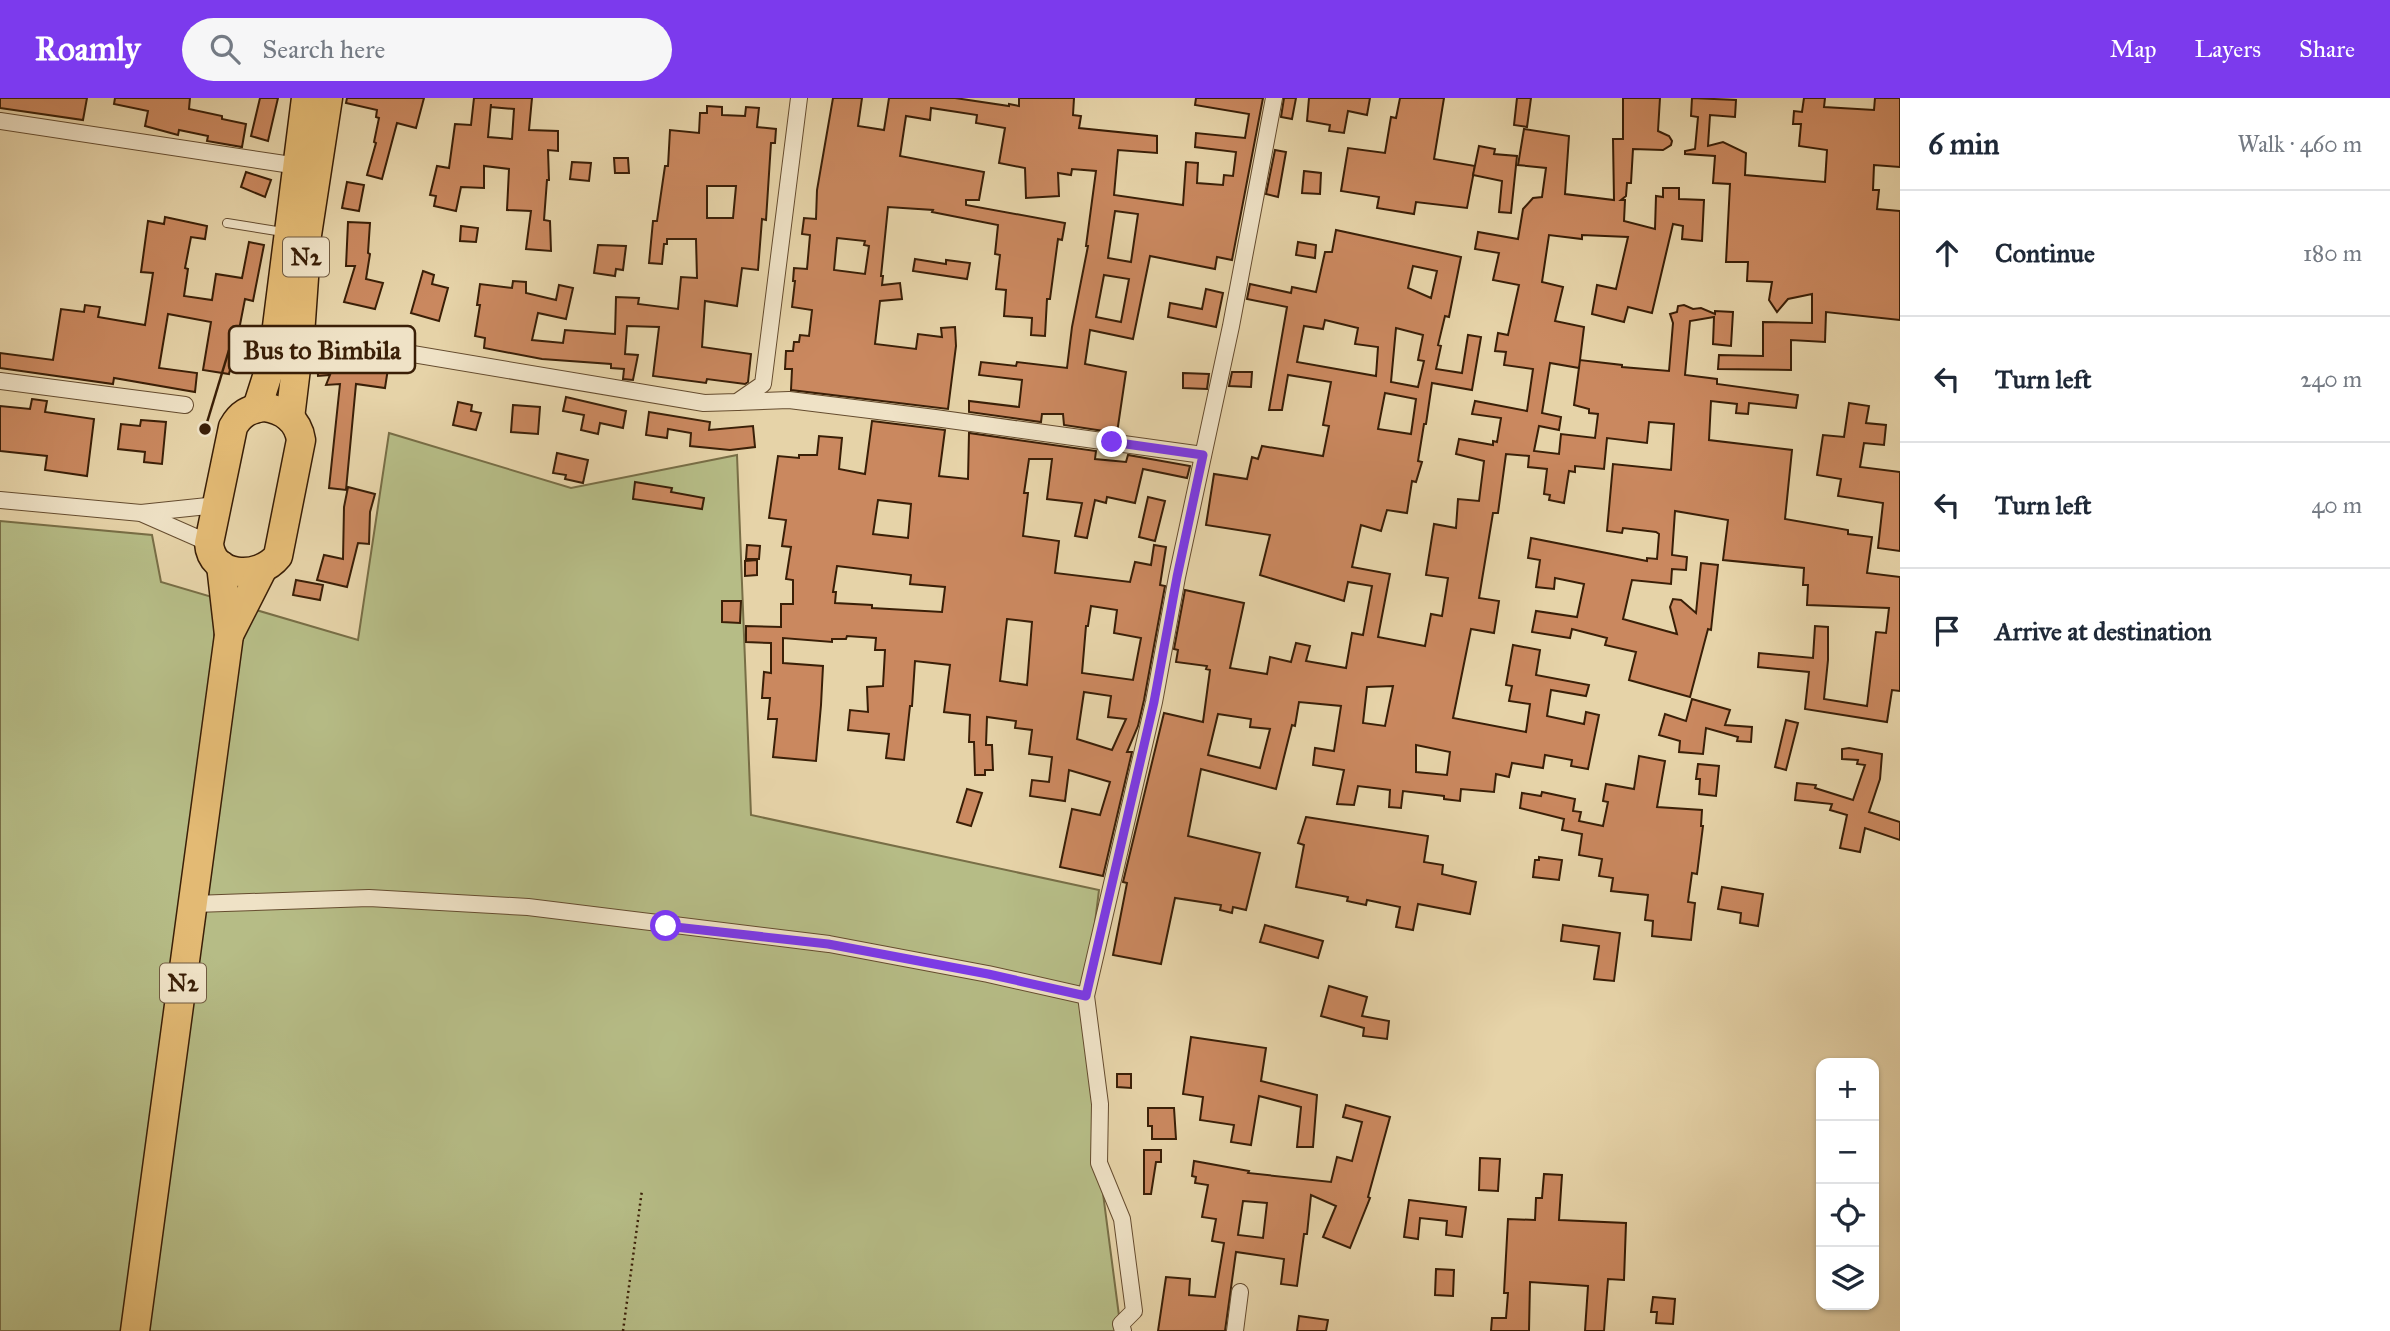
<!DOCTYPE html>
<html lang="en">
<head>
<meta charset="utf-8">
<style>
	:root { --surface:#fff; --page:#f6f6f7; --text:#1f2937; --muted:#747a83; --line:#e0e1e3; --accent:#7c3aed }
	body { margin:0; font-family:"IM FELL Great Primer",serif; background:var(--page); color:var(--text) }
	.controls { position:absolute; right:21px; bottom:21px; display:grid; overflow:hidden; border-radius:14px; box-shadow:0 2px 5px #0004 }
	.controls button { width:63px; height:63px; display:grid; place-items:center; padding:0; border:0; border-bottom:2px solid var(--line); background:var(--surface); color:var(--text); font:35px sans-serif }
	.stop { position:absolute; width:21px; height:21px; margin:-16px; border:5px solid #7c3aed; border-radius:50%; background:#fff }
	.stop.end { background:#7c3aed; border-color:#fff; box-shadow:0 2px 7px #0008 }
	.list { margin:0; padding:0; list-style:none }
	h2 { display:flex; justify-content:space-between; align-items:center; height:91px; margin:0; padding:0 28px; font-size:30px }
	h2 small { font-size:23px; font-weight:400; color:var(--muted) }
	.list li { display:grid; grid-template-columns:46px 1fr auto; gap:21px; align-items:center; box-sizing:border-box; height:126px; padding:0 28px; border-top:2px solid var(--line) }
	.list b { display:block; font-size:26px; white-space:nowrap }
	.list em { font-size:23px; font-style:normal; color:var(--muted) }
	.icon { flex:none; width:38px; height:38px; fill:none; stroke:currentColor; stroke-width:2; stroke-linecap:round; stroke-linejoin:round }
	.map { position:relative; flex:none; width:1900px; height:1233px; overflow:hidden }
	header { display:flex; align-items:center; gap:42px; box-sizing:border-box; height:98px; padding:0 35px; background:var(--accent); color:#fff }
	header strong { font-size:33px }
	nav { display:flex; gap:38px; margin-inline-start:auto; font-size:24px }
	.search { width:490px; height:63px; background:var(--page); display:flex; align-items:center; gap:18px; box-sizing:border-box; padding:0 24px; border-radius:38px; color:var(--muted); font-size:26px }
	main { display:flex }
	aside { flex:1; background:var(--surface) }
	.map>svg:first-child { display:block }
</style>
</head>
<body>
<header>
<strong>Roamly</strong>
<div class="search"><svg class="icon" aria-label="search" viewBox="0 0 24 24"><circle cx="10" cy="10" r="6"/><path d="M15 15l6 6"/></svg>Search here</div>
<nav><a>Map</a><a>Layers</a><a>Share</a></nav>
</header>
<main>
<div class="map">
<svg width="1900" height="1233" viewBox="0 0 1900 1233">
	<rect width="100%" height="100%" fill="#e6d3a8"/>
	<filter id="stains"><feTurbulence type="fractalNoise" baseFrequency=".00286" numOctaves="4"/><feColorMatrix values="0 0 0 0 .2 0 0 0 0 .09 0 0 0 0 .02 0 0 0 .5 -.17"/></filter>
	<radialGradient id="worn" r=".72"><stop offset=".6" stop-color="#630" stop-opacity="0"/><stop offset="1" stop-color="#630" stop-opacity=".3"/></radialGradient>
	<path fill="#b6bc86" stroke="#786e46" stroke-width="2" d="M389 335 571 390 737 357 751 717 1099 792 1086 898 1099 1065 1121 1233H0V423L152 437 161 484 358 542Z"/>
	<g fill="#ca885f" stroke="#3a1f07" stroke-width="2" fill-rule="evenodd">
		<path d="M0 0H87L83 22 0 10Z"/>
		<path d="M115 0H190L189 11 222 18V21L246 26 242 49 207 43 208 38 179 32 178 37 145 28 148 13 114 6Z"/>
		<path d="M260 0H278L268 43 251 38Z"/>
		<path d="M347 0H424L416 30 397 25 382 81 367 77 376 45 374 44 379 20 376 19 377 12 346 5Z"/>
		<path d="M474 0H532L529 32 558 33V53L548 52 549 82H547L544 122 550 123 551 153 526 151 531 113 507 112 509 71 484 68V90L461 89 456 113 434 108 436 98 430 97 437 68 449 70 455 26 471 27ZM491 6V9L514 11 512 41 488 39Z"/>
		<path d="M833 0H862L858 28 884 32 889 0H955L1009 8V6L1019 8V0H1074L1073 17 1081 18 1079 30 1157 38V55L1118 52 1114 97 1183 107 1186 64 1198 65 1197 85 1223 87 1224 77 1233 78 1236 54 1195 49 1196 35 1245 40 1249 16 1195 7 1196 0H1263L1232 162 1217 159 1215 171 1150 158 1133 241 1090 232 1085 266 1126 274 1117 335 1064 327 1063 316H1042L1041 324 969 314V303L1019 309 1022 282 979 277 981 264 1016 268 1017 264 1067 270 1072 229 1088 148H1086L1096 73 1072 71 1071 77 1058 75 1059 98 1026 100 1025 70 999 65 1005 30 976 25 977 17 931 10 930 22 906 18 900 58 984 74 979 102H966V107L1065 125 1062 142 1058 141 1050 201H1047L1045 238 1031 237 1032 220 1004 218 1006 192 996 191 1000 157 995 156 998 127 932 114 933 112 888 109 881 178H883L882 187 900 185 902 201 880 203 875 246 916 251 918 236 942 239 941 230 955 229 956 248 948 311 791 292 792 271H785L786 253H793L794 244H799L800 237 809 238 812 212 792 209 795 183H793L794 170 807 171 810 137 802 136 804 120 816 121 817 92ZM1115 113 1138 116 1131 164 1108 160ZM837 140 865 143 864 147 869 148 865 176 834 172ZM1104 177 1129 181 1121 224 1096 219Z"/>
		<path d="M1284 0H1296L1292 21 1281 19Z"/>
		<path d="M1309 0H1370L1367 17 1348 13 1344 35 1329 33 1330 27 1307 23Z"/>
		<path d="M1400 0H1444L1434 61 1475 68 1467 110 1416 104 1414 116 1377 110 1379 99 1341 93 1348 50 1385 55 1391 19 1396 20Z"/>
		<path d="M1517 0H1531L1527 29 1514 27Z"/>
		<path d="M1623 0H1660L1658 33 1669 38 1672 43 1671 47 1663 52 1633 51 1631 85H1627L1626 98 1621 102H1625L1624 123 1655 131 1656 98 1663 99V90H1679V101L1704 102 1702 143 1682 141 1683 128 1673 126 1652 215 1628 209 1624 224 1592 216 1597 187 1616 191 1628 139 1582 137V141L1549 137 1542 184 1563 189 1555 223 1584 229 1579 270 1550 265 1542 315 1561 319 1559 332 1539 328 1534 353 1559 356 1561 336 1595 340 1598 316 1589 315V311L1574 307 1580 262 1622 267V269L1669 273 1673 225 1670 216 1677 214 1678 208 1684 207 1693 211 1701 210 1715 216V213L1733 214 1731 248 1713 246 1714 219 1690 223 1685 277 1717 281V286L1798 297 1796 310 1749 305 1748 316 1736 315 1737 306 1711 303 1709 342 1792 352 1785 421 1848 432V436L1872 439 1867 475 1900 479V593L1892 592 1887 624 1805 611 1809 574 1758 569 1759 555 1813 560 1815 528 1828 529V562L1824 601 1867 608 1876 534 1886 535 1889 510 1807 507 1808 487H1803L1804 470 1723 462 1728 422 1675 413 1672 457 1687 459 1686 472 1672 471 1671 486 1632 482 1623 521 1677 536 1670 509 1673 501 1681 502 1696 515 1701 465 1718 467 1711 532 1708 531 1690 599 1629 582 1636 554 1605 547 1607 540 1572 531 1570 540 1532 534 1536 513 1577 519 1584 486 1555 480 1554 491 1536 489 1540 462 1528 460 1531 440 1647 463V460L1657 461 1659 436 1656 434 1623 430 1622 435 1607 433 1613 366 1671 372 1674 326 1649 324 1647 345 1607 340 1604 371 1575 368V374L1569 373 1564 405 1549 402 1550 397 1544 396 1547 371 1528 369 1529 358 1506 356 1498 415H1493L1479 500 1499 503 1494 535 1471 531 1453 620 1526 634 1530 606 1509 603 1512 588 1506 587 1513 547 1540 552 1536 577 1589 587 1586 598 1551 592 1547 618 1584 626 1586 614 1599 617 1588 671 1571 668 1572 662 1545 657 1543 670 1512 665 1509 679 1496 676 1494 694 1461 691 1460 703 1444 701V698L1403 693 1401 710 1389 709 1390 692 1358 688 1354 707 1337 706 1344 672 1313 667 1315 650 1334 653 1341 608 1299 604 1295 628 1292 627 1276 691 1201 671 1188 738 1260 755 1246 812 1233 809 1232 815 1220 812 1221 807 1175 800 1161 866 1113 857 1127 785 1123 784 1164 615 1203 624 1210 572 1206 571 1207 568 1176 564 1178 552 1174 551 1185 492 1244 505 1230 570 1267 576 1270 559 1291 564 1296 545 1310 548 1306 563 1346 570 1352 535 1363 537 1372 488 1348 484 1344 503 1260 477 1270 437 1206 427 1214 376 1247 381 1252 359 1258 361 1262 348 1323 358 1329 328 1323 327 1331 284 1288 277 1282 312H1269L1287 209 1247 201 1250 186 1291 195 1292 189 1316 194 1325 154H1332L1336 132 1461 159 1449 219 1445 218 1438 247 1441 248 1436 271 1462 275 1468 237 1481 239 1472 292 1432 285 1426 326H1424L1418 363 1422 364 1416 384 1412 383 1407 415 1387 412 1381 433 1361 427 1352 469 1390 476 1378 539 1425 548 1431 516 1442 518 1448 480 1426 477 1434 426 1456 430 1458 401 1479 403 1484 363 1456 356 1459 341 1493 347V343L1497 344 1501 320 1472 316 1475 303 1527 313 1533 271 1504 267 1506 254 1495 253 1498 235 1508 237 1519 187 1493 182 1499 155 1475 151 1478 134 1518 141 1523 111 1533 100 1542 99 1546 70 1518 67 1524 31 1569 38 1565 96 1614 102 1613 41H1623ZM1413 168 1437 173 1431 200 1408 190ZM1325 222 1358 230 1355 246 1378 249 1376 278 1297 264 1304 228 1323 231ZM1396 230 1423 237 1418 262 1424 263 1418 289 1391 284ZM1385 295 1416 301 1411 336 1378 331ZM1393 588 1385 628 1363 625 1367 589ZM1218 616 1251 621 1250 629 1270 631 1260 670 1208 657ZM1416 647 1450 654 1447 677 1416 674Z"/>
		<path d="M1692 0 1736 2 1735 19 1710 17 1708 48 1723 44 1746 55 1745 77 1825 84 1827 52 1799 48 1801 26H1793L1794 13 1802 14 1804 0H1825L1824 9 1874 12 1875 0H1900V69L1874 67 1873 92H1879L1877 111 1900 113V222L1826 214 1825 244 1791 242V272L1718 271 1719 257 1763 258V224L1812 225V196L1788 201 1777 214 1769 202 1772 184 1747 183 1748 164H1726L1730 86 1713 85 1715 58 1685 56V53L1695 51 1698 19 1691 18Z"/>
		<path d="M707 8 722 9V17L745 18 746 9 759 10 757 29 776 31 775 45H771L766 122 762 121 758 172 742 170 737 208 705 203 702 249 751 256 748 284 745 286 707 281 706 285 653 278 659 229 627 228 625 256 638 257 633 282 623 281 624 271 611 270V266L542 261 484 250 485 240 475 238 480 207H477L480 186 512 190 513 183 526 184V195L556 202 559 187 573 190 566 221 538 215 532 242 563 245 565 232 615 236 616 199 639 200 638 206 678 211 681 179 697 180 696 141H667V146H664L662 166 649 165 653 123H657L665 68H668L670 32 699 35 700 15H707ZM707 88H736L733 120H707Z"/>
		<path d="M1479 48 1495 51 1494 56 1517 58 1511 115 1499 114 1502 83 1473 77Z"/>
		<path d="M1275 52 1286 54 1278 99 1266 96Z"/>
		<path d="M614 60H628L629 75H615Z"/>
		<path d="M572 64 591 65 589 83 570 81Z"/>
		<path d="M1304 73 1321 75 1320 96 1302 95Z"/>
		<path d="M246 74 271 82 265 99 241 89Z"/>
		<path d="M347 84 364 87 359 113 342 110Z"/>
		<path d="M165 119 207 128 205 141 191 139 185 170 188 171 184 198 212 202 216 176 242 180 249 144 264 147 253 203 245 201 238 237 245 238 240 265 232 263 229 276 203 272 211 224 168 216 159 270 197 275 195 294 114 280 113 286 0 270V255L53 262 61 211 84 214 85 207 100 209 98 219 145 227 153 175 141 174 148 123 164 126Z"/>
		<path d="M348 124 370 125 368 155 370 156 366 181 383 185 375 211 344 204 355 168H346Z"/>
		<path d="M461 128 478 130 476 144 460 143Z"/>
		<path d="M1298 144 1316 147 1315 160 1296 157Z"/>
		<path d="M598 147 626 148 623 172 616 171 615 178 594 175Z"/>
		<path d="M915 161 946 166V162L970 165 967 181 913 173Z"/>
		<path d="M423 173 434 177 432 186 448 190 439 223 411 215Z"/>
		<path d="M1206 191 1223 195 1216 229 1168 219 1170 205 1202 211Z"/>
		<path d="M337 254 342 257 389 264 385 290 356 286 346 392 329 390 340 286 326 287 330 277 318 278 317 256Z"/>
		<path d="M1232 274H1252L1251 289 1229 288Z"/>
		<path d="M1183 275 1209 276 1207 291 1183 290Z"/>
		<path d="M566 299 626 313 623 330 600 325 598 336 581 332 584 317 563 313Z"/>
		<path d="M32 301 47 303 45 314 94 321 87 378 45 372 47 358 0 353V308L30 311Z"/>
		<path d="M458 304 472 307 471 313 481 315 476 332 453 327Z"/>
		<path d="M1849 305 1869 308 1866 325 1886 327 1884 347 1864 345 1860 369 1900 374V453L1878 450 1883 405 1838 398 1841 381 1817 377 1823 337 1844 339Z"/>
		<path d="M513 307 540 309 538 336 511 334Z"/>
		<path d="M649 314 710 324 709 332 753 328 755 349 730 352 690 348 691 335 668 331 667 340 646 337Z"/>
		<path d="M141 322 166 324 162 366 144 364 145 354 118 351 121 326 140 328Z"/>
		<path d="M872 323 945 332 939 378 968 381 969 335 1096 353 1095 361 1126 364 1128 357 1190 368 1187 380 1143 371 1135 405 1107 399 1106 405 1095 402 1087 440 1075 438 1082 405 1047 401 1052 361H1029L1024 395H1028L1023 438 1059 443 1055 475 1130 484 1135 464 1151 467 1154 447 1166 449 1160 487 1165 488 1144 602 1138 628 1127 654H1132L1103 778 1060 769 1072 711 1100 717 1110 684 1069 672 1065 703 1030 698 1032 682 1049 684 1052 659 1029 656 1032 632 1015 630 1016 623 987 619 986 647H992L993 672H985V677H975L974 644H969L970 617 944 614 950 567 915 563 912 608H910L904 662 886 660 889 636 848 632 850 612 868 614 867 589 883 588 885 552H875L876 540 847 538 846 541H832V544L783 540V565L823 568 821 607 816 663 773 659 777 621H768L770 600H762L764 574 771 575V545L746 544V528L781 529V506H793V482L786 481 791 449 782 448 786 422 769 420 778 358 799 360V357H817L819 338 842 340 839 371 865 376ZM878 402 911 406 908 440 873 436ZM837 468 911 477 910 486 945 489 942 514 872 510V507L835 505 836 494H833ZM1091 508 1117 512 1114 535 1141 540 1133 582 1082 575 1086 528H1088ZM1007 521 1032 524 1027 587 1000 583ZM1084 594 1111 598 1108 619 1126 621 1112 652 1077 641Z"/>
		<path d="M557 355 588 362 583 385 565 381 566 377 553 375Z"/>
		<path d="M635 384 672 390 671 394 704 400 702 411 633 401Z"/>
		<path d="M348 389 375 396 370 414 369 446 358 445 347 489 317 482 324 457 343 461 344 409Z"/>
		<path d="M1148 399 1165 403 1155 443 1139 439Z"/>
		<path d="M747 447 760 448 759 461H746Z"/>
		<path d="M757 462V477L745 478V463Z"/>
		<path d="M296 482 323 487 320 502 293 497Z"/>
		<path d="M722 503H741L740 525 722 524Z"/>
		<path d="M1692 601 1730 612 1725 627 1752 629 1751 644 1737 643 1738 639 1706 630 1703 656 1679 654 1680 643 1659 637 1665 616 1686 623Z"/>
		<path d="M1786 622 1798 625 1786 672 1775 669Z"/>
		<path d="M1849 650 1882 656 1880 681 1869 714 1900 724V742L1865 730 1860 754 1840 750 1847 717 1830 712 1832 706 1795 702 1797 685 1816 687 1815 690 1853 702 1865 667 1857 666 1858 662 1842 661V651Z"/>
		<path d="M1639 658 1665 663 1657 709 1702 712 1701 728H1703L1697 776 1692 775 1688 804 1695 805 1691 842 1652 838 1653 823 1645 822 1648 797 1611 793 1613 780 1599 778 1602 761 1579 757 1582 736 1562 732 1564 721 1520 710 1522 695 1541 698 1542 694 1575 701 1573 713 1581 714 1579 723 1603 728 1608 704 1603 703 1606 686 1634 691Z"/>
		<path d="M1698 666 1719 668 1716 698 1699 696 1700 681H1696Z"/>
		<path d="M967 691 982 695 971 728 957 724Z"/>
		<path d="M1306 719 1428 738 1424 764 1443 767 1442 776 1476 784 1470 816 1418 806 1413 832 1396 829 1400 809 1367 802 1366 807 1347 803 1348 799 1296 789 1304 747 1298 745Z"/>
		<path d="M1539 759 1562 762 1559 782 1533 779 1535 762H1539Z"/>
		<path d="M1722 789 1763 796 1758 828 1740 825 1741 815 1718 811Z"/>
		<path d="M1265 827 1323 843 1318 860 1260 844Z"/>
		<path d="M1563 827 1620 835 1614 883 1594 881 1599 848 1561 843Z"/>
		<path d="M1329 888 1367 899 1362 918 1389 923 1387 941 1363 938 1364 930 1321 918Z"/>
		<path d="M1191 939 1266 950 1261 983 1317 997 1313 1049H1297L1301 1009 1259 998 1251 1047 1231 1044 1234 1027 1200 1022 1203 999 1183 996Z"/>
		<path d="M1117 976H1131V990L1117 989Z"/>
		<path d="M1346 1007 1390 1019 1368 1099 1370 1100 1350 1150 1323 1139 1336 1108 1311 1097 1307 1136H1304L1297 1188 1281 1186 1284 1161 1236 1154 1225 1233H1158L1166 1179 1190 1181 1189 1197 1215 1199 1224 1145 1212 1143 1216 1121 1202 1119 1208 1087 1195 1085 1196 1079 1192 1078 1194 1063 1249 1073 1248 1075 1331 1084 1337 1059 1352 1063 1362 1024 1343 1019ZM1243 1103 1267 1105 1263 1140 1238 1137Z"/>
		<path d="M1148 1010H1174L1176 1041H1152V1028H1148Z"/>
		<path d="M1144 1052H1161V1064H1156L1151 1096H1144Z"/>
		<path d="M1480 1060 1500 1061 1498 1093 1479 1092Z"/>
		<path d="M1544 1076 1562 1077 1559 1122 1626 1125 1624 1182 1608 1181 1604 1233H1585L1588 1188 1530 1184 1529 1233H1491L1492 1220H1506L1508 1195H1504L1508 1121 1535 1122 1536 1100H1542Z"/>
		<path d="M1409 1102 1466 1109 1462 1139 1446 1137 1447 1123 1420 1120 1418 1141 1404 1139Z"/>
		<path d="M1436 1171 1454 1172 1453 1198 1435 1197Z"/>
		<path d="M1653 1199 1675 1201 1673 1226 1656 1225 1657 1214H1651Z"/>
		<path d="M1299 1218 1328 1222 1326 1233H1297Z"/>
	</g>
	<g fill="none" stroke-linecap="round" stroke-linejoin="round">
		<g stroke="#654c2f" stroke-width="10">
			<path id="lane" d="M227 125 283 134"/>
		</g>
		<g stroke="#654c2f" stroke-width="18">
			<g id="street">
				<path d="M0 23 298 68"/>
				<path d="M300 237 704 305 737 304 763 286 799 0"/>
				<path d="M0 283 185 307"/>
				<path d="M737 304 789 302 935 320 1203 357"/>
				<path d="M0 402 141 415 217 407"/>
				<path d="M143 416 209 445"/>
				<path d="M194 806 369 800 528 809 829 846 988 876 1086 898"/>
				<path d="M1123 1233 1121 1226 1134 1213 1122 1121 1099 1065 1100 1006 1086 898 1154 604 1177 479 1231 228 1274 0"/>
				<path d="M1235 1233 1240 1194"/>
			</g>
		</g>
		<g stroke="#3a1f07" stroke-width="31">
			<g id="highway">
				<path d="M264 309C284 312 298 322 301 342L278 458C258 483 211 479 209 445L233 329C240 316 249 311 264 309Z"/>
				<path d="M257 310 273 260 306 0"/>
				<path d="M290 320 300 237 307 137 328 0"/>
				<path d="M229 537 262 472"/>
				<path d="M135 1233 229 537 221 467"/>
			</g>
		</g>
		<path stroke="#3a1f07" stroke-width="2.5" stroke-dasharray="2 3.5" stroke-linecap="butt" d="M623 1233 642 1092"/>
		<use href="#lane" stroke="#efe2c6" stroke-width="8"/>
		<use href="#street" stroke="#efe2c6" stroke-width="16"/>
		<use href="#highway" stroke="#e3ba74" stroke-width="28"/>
	</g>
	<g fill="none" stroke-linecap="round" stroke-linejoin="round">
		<path stroke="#7c3aed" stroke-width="9" d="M666 828 828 846 988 876 1086 898 1154 604 1177 479 1203 357 1112 344"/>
	</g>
	<g text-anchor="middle" stroke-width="5" stroke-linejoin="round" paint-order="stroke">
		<g fill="#efe2c6" stroke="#705a40" stroke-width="2">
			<rect x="283" y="139.5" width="46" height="39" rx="5"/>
			<rect x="160" y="865.5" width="46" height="39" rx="5"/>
		</g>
		<g font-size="23" font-weight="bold" fill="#3a1f07">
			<text x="306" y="167">N2</text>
			<text x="183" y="893">N2</text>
		</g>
	</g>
	<path fill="none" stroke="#3a1f07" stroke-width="2.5" d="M205 331L229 252"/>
	<circle fill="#3a1f07" stroke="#efe2c6" stroke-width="2.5" cx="205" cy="331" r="7"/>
	<rect fill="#efe2c6" stroke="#3a1f07" stroke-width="2.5" x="229" y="228" width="186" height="47" rx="7"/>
	<g font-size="26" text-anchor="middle" font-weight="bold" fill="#3a1f07">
		<text x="322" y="261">Bus to Bimbila</text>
	</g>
	<rect width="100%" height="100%" filter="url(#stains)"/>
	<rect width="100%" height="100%" fill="url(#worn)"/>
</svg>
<div class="controls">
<button>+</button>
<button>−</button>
<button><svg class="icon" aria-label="locate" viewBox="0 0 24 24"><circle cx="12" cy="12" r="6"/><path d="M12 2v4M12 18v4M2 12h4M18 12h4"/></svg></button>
<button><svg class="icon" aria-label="layers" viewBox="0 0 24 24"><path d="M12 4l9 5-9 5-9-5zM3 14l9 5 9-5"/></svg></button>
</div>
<div class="stop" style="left:666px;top:828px"></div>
<div class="stop end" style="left:1112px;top:344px"></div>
</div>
<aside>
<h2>6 min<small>Walk · 460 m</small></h2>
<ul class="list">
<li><svg class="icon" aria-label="ahead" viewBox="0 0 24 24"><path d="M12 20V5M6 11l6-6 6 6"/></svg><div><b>Continue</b></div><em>180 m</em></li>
<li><svg class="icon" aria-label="left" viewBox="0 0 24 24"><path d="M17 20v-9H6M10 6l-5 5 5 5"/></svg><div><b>Turn left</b></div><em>240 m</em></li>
<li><svg class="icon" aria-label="left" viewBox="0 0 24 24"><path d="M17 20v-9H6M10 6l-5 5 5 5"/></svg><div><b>Turn left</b></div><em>40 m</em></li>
<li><svg class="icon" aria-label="arrive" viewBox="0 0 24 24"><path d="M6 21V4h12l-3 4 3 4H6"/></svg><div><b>Arrive at destination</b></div></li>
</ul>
</aside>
</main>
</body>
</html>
